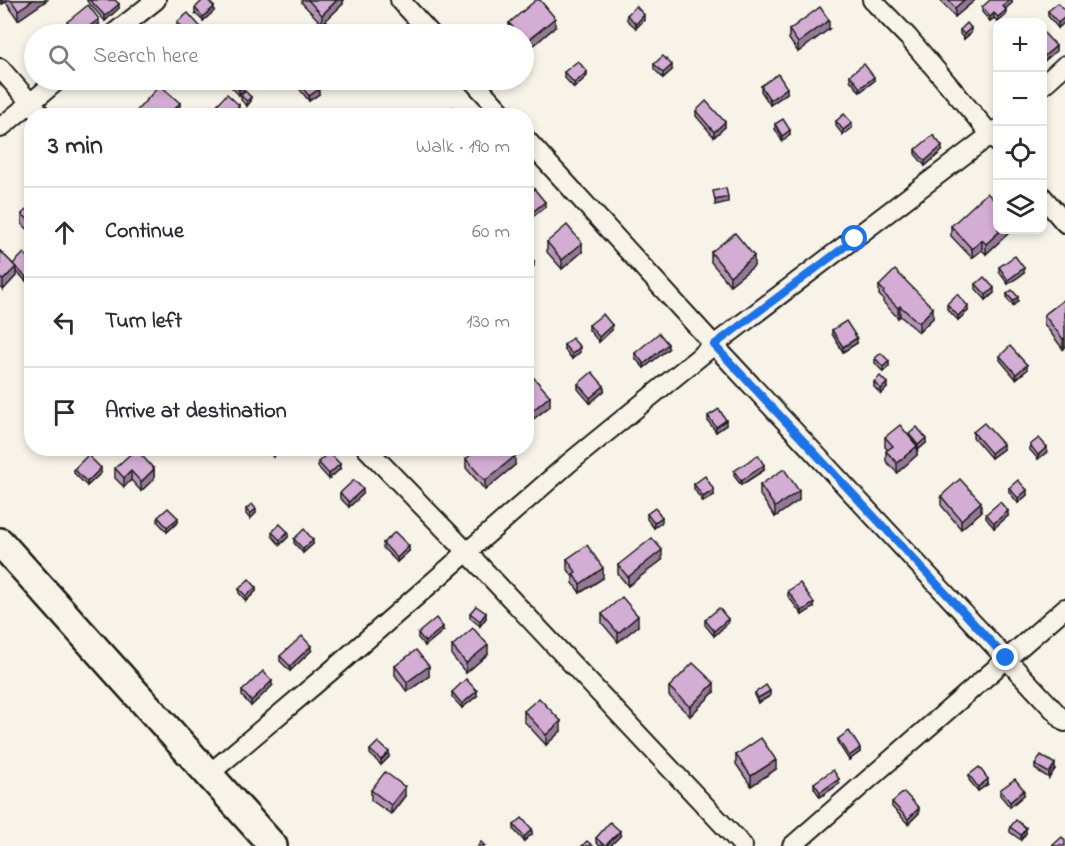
<!DOCTYPE html>
<html lang="en">
<head>
<meta charset="utf-8">
<style>
	:root { --surface:#fff; --page:#f7f7f7; --text:#2b2b33; --muted:#7c7c81; --line:#e1e1e2 }
	body { margin:0; font-family:"Indie Flower",sans-serif; background:var(--page); color:var(--text) }
	.controls { position:absolute; right:18px; top:18px; display:grid; overflow:hidden; border-radius:12px; box-shadow:0 3px 9px #0003 }
	.controls button { width:54px; height:54px; display:grid; place-items:center; padding:0; border:0; border-bottom:2px solid var(--line); background:var(--surface); color:var(--text); font:30px sans-serif }
	.stop { position:absolute; width:18px; height:18px; margin:-14px; border:4px solid #1a73e8; border-radius:50%; background:#fff }
	.stop.end { background:#1a73e8; border-color:#fff; box-shadow:0 2px 6px #0008 }
	.list { margin:0; padding:0; list-style:none }
	h2 { display:flex; justify-content:space-between; align-items:center; height:78px; margin:0; padding:0 24px; font-size:26px }
	h2 small { font-size:20px; font-weight:400; color:var(--muted) }
	.list li { display:grid; grid-template-columns:39px 1fr auto; gap:18px; align-items:center; box-sizing:border-box; height:90px; padding:0 24px; border-top:2px solid var(--line) }
	.list b { display:block; font-size:22px; white-space:nowrap }
	.list em { font-size:20px; font-style:normal; color:var(--muted) }
	.icon { flex:none; width:33px; height:33px; fill:none; stroke:currentColor; stroke-width:2; stroke-linecap:round; stroke-linejoin:round }
	.map { position:relative; flex:none; width:1065px; height:846px; overflow:hidden }
	.search { position:absolute; background:var(--surface); box-shadow:0 3px 9px #0003; left:24px; top:24px; width:510px; height:66px; display:flex; align-items:center; gap:15px; box-sizing:border-box; padding:0 21px; border-radius:33px; color:var(--muted); font-size:22px }
	.panel { position:absolute; background:var(--surface); box-shadow:0 3px 9px #0003; left:24px; top:108px; width:510px; height:348px; border-radius:24px }
	.map>svg:first-child { display:block }
</style>
</head>
<body>
<div class="map">
<svg width="1065" height="846" viewBox="0 0 1065 846">
	<rect width="100%" height="100%" fill="#f7f3e8"/>
	<filter id="ink" filterUnits="userSpaceOnUse"><feTurbulence type="fractalNoise" baseFrequency=".0167" numOctaves="2"/><feDisplacementMap in="SourceGraphic" scale="12" xChannelSelector="R" yChannelSelector="G"/><feConvolveMatrix kernelMatrix="1 2 1 2 8 2 1 2 1" color-interpolation-filters="sRGB"/></filter>
	<g filter="url(#ink)">
		<g fill="none" stroke-linecap="round" stroke-linejoin="round">
			<g stroke="#1c1c1c" stroke-width="22">
				<g id="minor">
					<path d="M400 0 431 34"/>
					<path d="M872 0 908 37 998 143"/>
					<path d="M113 34 156 0"/>
					<path d="M0 68 42 116"/>
					<path d="M472 80 505 116"/>
					<path d="M1042 86 1065 65"/>
					<path d="M0 128 58 80"/>
					<path d="M526 139 714 345 1065 722"/>
					<path d="M1042 196 1065 223"/>
					<path d="M366 448 466 551 743 846"/>
					<path d="M209 774 332 670 569 463 714 345 998 129"/>
					<path d="M792 846 1065 608"/>
				</g>
			</g>
			<g stroke="#1c1c1c" stroke-width="32">
				<path id="secondary" d="M0 542 273 846"/>
			</g>
			<use href="#minor" stroke="#f7f3e8" stroke-width="18"/>
			<use href="#secondary" stroke="#f7f3e8" stroke-width="27"/>
		</g>
		<g fill="#b695b6" stroke="#1c1c1c" stroke-width="1.5">
			<path d="M0 0H47L18 20 6 2 2 4Z"/>
			<path d="M87 0H115L119 8 105 21 87 1Z"/>
			<path d="M302 0H343V4L322 24 302 3Z"/>
			<path d="M940 0H975L955 17Z"/>
			<path d="M1012 0V3L1005 9 1006 15 998 22 994 18 990 21 982 12V7Z"/>
			<path d="M195 8 214 11 203 21 195 13Z"/>
			<path d="M1048 11H1065V22L1058 28 1048 16Z"/>
			<path d="M627 15 644 20 636 28 627 20Z"/>
			<path d="M67 22 99 24 85 34H82L80 32 76 34H73L67 27Z"/>
			<path d="M177 22 206 34H184L177 27Z"/>
			<path d="M509 23 555 27 526 52 524 49V34H511L509 32Z"/>
			<path d="M829 29 798 52 789 39V30Z"/>
			<path d="M960 30 971 33 964 39 960 34Z"/>
			<path d="M654 64 672 70 663 78 654 69Z"/>
			<path d="M564 72 587 76 574 88 564 77Z"/>
			<path d="M850 75 874 81 860 92 850 80Z"/>
			<path d="M253 80H270L260 88Z"/>
			<path d="M297 81 319 94 309 101 297 86Z"/>
			<path d="M232 84 247 86 239 95 232 88Z"/>
			<path d="M761 86 787 93 770 105 761 91Z"/>
			<path d="M241 96 251 101 247 106 241 100Z"/>
			<path d="M696 111 725 127 714 137 696 116Z"/>
			<path d="M836 121 852 128 843 135 836 126Z"/>
			<path d="M775 124 790 135 782 141 775 129Z"/>
			<path d="M915 150 942 151 925 166 915 154Z"/>
			<path d="M526 189 545 207 531 218 526 213Z"/>
			<path d="M32 205V233L22 224V214Z"/>
			<path d="M951 226 998 230H1012L986 254 982 250 972 258 951 236Z"/>
			<path d="M547 242 582 252 562 269 547 252Z"/>
			<path d="M0 251 13 264 32 261V276L26 281 16 271V276L3 290 0 287Z"/>
			<path d="M711 252 754 266 730 285 711 262Z"/>
			<path d="M999 267 1024 273 1008 284 999 272Z"/>
			<path d="M976 284 994 293 986 300 976 289Z"/>
			<path d="M879 286 933 318 919 332 900 316 898 318 883 302V299L879 295Z"/>
			<path d="M1007 294 1018 301 1013 306 1007 299Z"/>
			<path d="M1065 299V347L1063 349 1044 324V315Z"/>
			<path d="M947 304 968 311 958 320 947 309Z"/>
			<path d="M589 325 612 330 599 342 589 330Z"/>
			<path d="M832 330 857 343 843 352 832 334Z"/>
			<path d="M564 345 580 352 572 359 564 349Z"/>
			<path d="M668 349 644 368 635 358V353Z"/>
			<path d="M1000 356 1027 370 1016 379 1000 360Z"/>
			<path d="M875 358 889 366 883 372 875 363Z"/>
			<path d="M526 369 550 406 532 420 526 413Z"/>
			<path d="M874 382 887 388 881 394 874 387Z"/>
			<path d="M578 384 604 391 590 403 578 389Z"/>
			<path d="M708 416 726 425 716 432 708 421Z"/>
			<path d="M973 432 1003 449 991 458 973 437Z"/>
			<path d="M885 437 926 443 918 450 917 449V455L897 473 886 461V451L888 450 885 447Z"/>
			<path d="M1030 445 1047 452 1038 459 1030 450Z"/>
			<path d="M266 448H283L273 457Z"/>
			<path d="M466 459 515 465 485 490 466 468Z"/>
			<path d="M318 462 340 469 329 479 318 467Z"/>
			<path d="M115 468 154 469V479L141 491 131 480 124 487 115 478Z"/>
			<path d="M74 469 101 473 87 486 74 473Z"/>
			<path d="M764 470 741 485 734 476V471Z"/>
			<path d="M694 484 714 495 703 502 694 489Z"/>
			<path d="M760 485 799 500 775 517 760 495Z"/>
			<path d="M1009 488 1027 495 1018 503 1009 492Z"/>
			<path d="M340 493 363 494 349 507 340 498Z"/>
			<path d="M941 496 981 512 961 529 941 505Z"/>
			<path d="M246 509 256 513 250 519 246 514Z"/>
			<path d="M647 514 662 522 654 528 647 519Z"/>
			<path d="M986 514 1008 516 994 528 986 518Z"/>
			<path d="M158 517 178 522 167 532 158 522Z"/>
			<path d="M272 532 288 537 280 545 272 536Z"/>
			<path d="M294 539 313 544 303 553 294 543Z"/>
			<path d="M383 543 409 551 397 562 383 548Z"/>
			<path d="M567 559 603 578 580 593 573 583V577L567 568Z"/>
			<path d="M662 560 628 586 618 574V565Z"/>
			<path d="M239 589 256 591 246 601 239 593Z"/>
			<path d="M788 591 814 607 802 615 788 596Z"/>
			<path d="M470 613 486 618 480 626 470 618Z"/>
			<path d="M602 614 638 626 618 642 602 623Z"/>
			<path d="M705 620 728 623 714 636 705 625Z"/>
			<path d="M443 631 425 646 418 638V633Z"/>
			<path d="M452 646 488 654 466 673 452 656Z"/>
			<path d="M311 651 290 671 280 661V656Z"/>
			<path d="M395 666 429 676 407 692 395 675Z"/>
			<path d="M272 686 251 706 242 696V691Z"/>
			<path d="M669 687 714 692 690 716 669 696Z"/>
			<path d="M452 692 477 696 462 708 452 697Z"/>
			<path d="M755 693 770 696 758 703 755 697Z"/>
			<path d="M524 711 561 731 546 745 524 721Z"/>
			<path d="M838 739 860 752 849 760 838 743Z"/>
			<path d="M370 750 389 757 381 765 370 754Z"/>
			<path d="M736 755 776 769 751 786 736 764Z"/>
			<path d="M1035 765 1055 769 1049 778 1035 769Z"/>
			<path d="M969 775 988 784 978 791 969 780Z"/>
			<path d="M814 783 839 784 820 797 814 788Z"/>
			<path d="M371 790 405 796 391 814 371 800Z"/>
			<path d="M1000 790 1024 795 1010 807 1000 795Z"/>
			<path d="M892 802 919 813 908 824 892 807Z"/>
			<path d="M514 825 532 834 524 841 514 830Z"/>
			<path d="M1010 827 1026 833 1021 840 1010 832Z"/>
			<path d="M620 836 610 846H600L596 842V838Z"/>
		</g>
		<g fill="#947994" stroke="#1c1c1c" stroke-width="1.5">
			<path d="M2 0H6V2L2 4Z"/>
			<path d="M33 0H47L18 20V10Z"/>
			<path d="M337 0H343V4L322 24V15Z"/>
			<path d="M964 0H975L955 17V8Z"/>
			<path d="M1010 0H1012V3L1003 11V6Z"/>
			<path d="M119 4V8L105 21V16Z"/>
			<path d="M214 7V11L203 21V17Z"/>
			<path d="M1006 10V15L998 22V17Z"/>
			<path d="M994 13V18L990 21V17Z"/>
			<path d="M644 15V20L636 28V24Z"/>
			<path d="M1065 17V22L1058 28V23Z"/>
			<path d="M555 18V27L526 52V42Z"/>
			<path d="M99 19V24L85 34H83V31Z"/>
			<path d="M829 20V29L798 52V43Z"/>
			<path d="M80 27V32L76 34H74V31Z"/>
			<path d="M971 28V33L964 39V34Z"/>
			<path d="M1056 46V51L1042 63V58Z"/>
			<path d="M672 65V70L663 78V73Z"/>
			<path d="M587 72V76L574 88V83Z"/>
			<path d="M874 77V81L860 92V88Z"/>
			<path d="M264 80H270L260 88V83Z"/>
			<path d="M247 81V86L239 95V90Z"/>
			<path d="M787 88V93L770 105V100Z"/>
			<path d="M319 89V94L309 101V96Z"/>
			<path d="M251 97V101L247 106V101Z"/>
			<path d="M180 103V112L177 116 174 109Z"/>
			<path d="M239 105V110L234 116H230Z"/>
			<path d="M725 122V127L714 137V132Z"/>
			<path d="M852 123V128L843 135V130Z"/>
			<path d="M790 130V135L782 141V136Z"/>
			<path d="M942 146V151L925 166V161Z"/>
			<path d="M728 197V202L715 205V200Z"/>
			<path d="M545 202V207L531 218V213Z"/>
			<path d="M1001 230H1012L986 254V244Z"/>
			<path d="M982 240V250L972 258V249Z"/>
			<path d="M582 243V252L562 269V260Z"/>
			<path d="M754 256V266L730 285V276Z"/>
			<path d="M534 261V266L526 271V266Z"/>
			<path d="M16 267V276L3 290V280Z"/>
			<path d="M1024 268V273L1008 284V280Z"/>
			<path d="M32 271V276L26 281V277Z"/>
			<path d="M532 275V280L526 283V279Z"/>
			<path d="M994 288V293L986 300V295Z"/>
			<path d="M1018 297V301L1013 306V301Z"/>
			<path d="M900 306V316L898 318V308Z"/>
			<path d="M968 306V311L958 320V316Z"/>
			<path d="M933 308V318L919 332V323Z"/>
			<path d="M612 325V330L599 342V337Z"/>
			<path d="M857 338V343L843 352V347Z"/>
			<path d="M1065 338V347L1063 349V339Z"/>
			<path d="M668 344V349L644 368V364Z"/>
			<path d="M580 347V352L572 359V354Z"/>
			<path d="M889 361V366L883 372V367Z"/>
			<path d="M1027 365V370L1016 379V374Z"/>
			<path d="M887 383V388L881 394V389Z"/>
			<path d="M604 386V391L590 403V398Z"/>
			<path d="M550 396V406L532 420V411Z"/>
			<path d="M726 420V425L716 432V427Z"/>
			<path d="M926 438V443L918 450V445Z"/>
			<path d="M1003 444V449L991 458V453Z"/>
			<path d="M917 446V455L897 473V463Z"/>
			<path d="M1047 447V452L1038 459V455Z"/>
			<path d="M277 448H283L273 457V452Z"/>
			<path d="M515 456V465L485 490V481Z"/>
			<path d="M340 464V469L329 479V474Z"/>
			<path d="M764 465V470L741 485V481Z"/>
			<path d="M101 468V473L87 486V482Z"/>
			<path d="M154 469V479L141 491V482Z"/>
			<path d="M131 471V480L124 487V478Z"/>
			<path d="M363 489V494L349 507V502Z"/>
			<path d="M714 490V495L703 502V497Z"/>
			<path d="M1027 490V495L1018 503V498Z"/>
			<path d="M799 491V500L775 517V507Z"/>
			<path d="M981 502V512L961 529V520Z"/>
			<path d="M256 509V513L250 519V514Z"/>
			<path d="M1008 511V516L994 528V523Z"/>
			<path d="M662 517V522L654 528V523Z"/>
			<path d="M178 518V522L167 532V527Z"/>
			<path d="M288 532V537L280 545V540Z"/>
			<path d="M313 540V544L303 553V549Z"/>
			<path d="M409 546V551L397 562V558Z"/>
			<path d="M662 550V560L628 586V577Z"/>
			<path d="M603 568V578L580 593V584Z"/>
			<path d="M256 587V591L246 601V596Z"/>
			<path d="M814 603V607L802 615V611Z"/>
			<path d="M486 613V618L480 626V621Z"/>
			<path d="M638 616V626L618 642V633Z"/>
			<path d="M728 619V623L714 636V631Z"/>
			<path d="M443 627V631L425 646V642Z"/>
			<path d="M488 645V654L466 673V663Z"/>
			<path d="M311 646V651L290 671V666Z"/>
			<path d="M429 666V676L407 692V682Z"/>
			<path d="M272 681V686L251 706V701Z"/>
			<path d="M714 683V692L690 716V707Z"/>
			<path d="M477 691V696L462 708V704Z"/>
			<path d="M770 691V696L758 703V698Z"/>
			<path d="M561 721V731L546 745V735Z"/>
			<path d="M860 748V752L849 760V756Z"/>
			<path d="M389 752V757L381 765V760Z"/>
			<path d="M776 760V769L751 786V776Z"/>
			<path d="M1055 764V769L1049 778V773Z"/>
			<path d="M839 779V784L820 797V792Z"/>
			<path d="M988 779V784L978 791V787Z"/>
			<path d="M405 787V796L391 814V805Z"/>
			<path d="M1024 790V795L1010 807V802Z"/>
			<path d="M919 808V813L908 824V819Z"/>
			<path d="M1026 828V833L1021 840V835Z"/>
			<path d="M532 829V834L524 841V837Z"/>
			<path d="M620 831V836L610 846H606Z"/>
		</g>
		<g fill="#d4add4" stroke="#1c1c1c" stroke-width="1.5">
			<path d="M11 0H33L18 10Z"/>
			<path d="M90 0H115L119 4 105 16Z"/>
			<path d="M203 0H208L214 7 203 17 195 8Z"/>
			<path d="M308 0H337L322 15Z"/>
			<path d="M536 0H540L555 18 526 42 524 40V34H519L509 23Z"/>
			<path d="M948 0H964L955 8Z"/>
			<path d="M990 0H1010L1003 6 1006 10 998 17 994 13 990 17 982 7Z"/>
			<path d="M1058 3 1065 11V17L1058 23 1048 11Z"/>
			<path d="M88 5 99 19 83 31 80 27 74 31 67 22Z"/>
			<path d="M636 6 644 15 636 24 627 15Z"/>
			<path d="M820 7 829 20 798 43 789 30Z"/>
			<path d="M188 13 206 33 204 34H189L177 22Z"/>
			<path d="M326 22 335 31 331 34H314Z"/>
			<path d="M967 23 971 28 964 34 960 30Z"/>
			<path d="M304 26 311 32 309 34H295Z"/>
			<path d="M65 28 69 34H55Z"/>
			<path d="M378 28 385 34H372Z"/>
			<path d="M1043 32 1056 46 1042 58V33Z"/>
			<path d="M663 56 672 65 663 73 654 64Z"/>
			<path d="M578 61 587 72 574 83 564 72Z"/>
			<path d="M864 64 874 77 860 88 850 75Z"/>
			<path d="M778 74 787 88 770 100 761 86Z"/>
			<path d="M235 80H245L247 81 239 90 232 84Z"/>
			<path d="M257 80H264L260 83Z"/>
			<path d="M299 80H311L319 89 309 96 297 81Z"/>
			<path d="M160 85 180 103 174 109 181 116H132Z"/>
			<path d="M245 91 251 97 247 101 241 96Z"/>
			<path d="M227 94 239 105 230 116H214L210 112Z"/>
			<path d="M706 101 725 122 714 132 696 111Z"/>
			<path d="M453 107 464 116H445Z"/>
			<path d="M844 114 852 123 843 130 836 121Z"/>
			<path d="M783 119 790 130 782 136 775 124Z"/>
			<path d="M933 135 942 146 925 161 915 150Z"/>
			<path d="M531 185 545 202 531 213 526 208V189Z"/>
			<path d="M726 188 728 197 715 200 713 191Z"/>
			<path d="M987 193 998 204V230H1001L986 244 982 240 972 249 951 226Z"/>
			<path d="M32 205V223L22 214Z"/>
			<path d="M567 225 582 243 562 260 547 242Z"/>
			<path d="M735 233 754 256 730 276 711 252Z"/>
			<path d="M526 249 534 261 526 266Z"/>
			<path d="M0 251 16 267 3 280 0 278Z"/>
			<path d="M24 253 32 261V271L26 277 13 264Z"/>
			<path d="M1015 256 1024 268 1008 280 999 267Z"/>
			<path d="M526 267 532 275 526 279Z"/>
			<path d="M895 270 933 308 919 323 900 306 898 308 883 293 884 291 879 286Z"/>
			<path d="M984 277 994 288 986 295 976 284Z"/>
			<path d="M1012 290 1018 297 1013 301 1007 294Z"/>
			<path d="M957 294 968 306 958 316 947 304Z"/>
			<path d="M1065 299V338L1063 339 1044 315Z"/>
			<path d="M603 314 612 325 599 337 589 325Z"/>
			<path d="M846 321 857 338 843 347 832 330Z"/>
			<path d="M659 333 668 344 644 364 635 353Z"/>
			<path d="M572 338 580 347 572 354 564 345Z"/>
			<path d="M1010 346 1027 365 1016 374 1000 356Z"/>
			<path d="M881 353 889 361 883 367 875 358Z"/>
			<path d="M526 369 550 396 532 411 526 404Z"/>
			<path d="M592 372 604 386 590 398 578 384Z"/>
			<path d="M880 376 887 383 881 389 874 382Z"/>
			<path d="M719 409 726 420 716 427 708 416Z"/>
			<path d="M984 423 1003 444 991 453 973 432Z"/>
			<path d="M900 425 917 446 897 463 886 451 893 446 885 437Z"/>
			<path d="M917 427 926 438 918 445 909 434Z"/>
			<path d="M1039 438 1047 447 1038 455 1030 445Z"/>
			<path d="M270 448H277L273 452Z"/>
			<path d="M478 448H508L515 456 485 481 466 459Z"/>
			<path d="M136 449 154 469 141 482 131 471 124 478 115 468Z"/>
			<path d="M329 452 340 464 329 474 318 462Z"/>
			<path d="M88 455 101 468 87 482 74 469Z"/>
			<path d="M758 455 764 465 741 481 734 471Z"/>
			<path d="M784 469 799 491 775 507 760 485Z"/>
			<path d="M705 476 714 490 703 497 694 484Z"/>
			<path d="M960 479 981 502 961 520 941 496Z"/>
			<path d="M354 480 363 489 349 502 340 493Z"/>
			<path d="M1018 480 1027 490 1018 498 1009 488Z"/>
			<path d="M1000 502 1008 511 994 523 986 514Z"/>
			<path d="M252 504 256 509 250 514 246 509Z"/>
			<path d="M168 508 178 518 167 527 158 517Z"/>
			<path d="M655 508 662 517 654 523 647 514Z"/>
			<path d="M280 524 288 532 280 540 272 532Z"/>
			<path d="M304 529 313 540 303 549 294 539Z"/>
			<path d="M395 532 409 546 397 558 383 543Z"/>
			<path d="M652 538 662 550 628 577 618 565Z"/>
			<path d="M587 545 603 568 580 584 573 574 576 572 567 559Z"/>
			<path d="M249 579 256 587 246 596 239 589Z"/>
			<path d="M800 583 814 603 802 611 788 591Z"/>
			<path d="M622 597 638 616 618 633 602 614Z"/>
			<path d="M476 606 486 613 480 621 470 613Z"/>
			<path d="M719 608 728 619 714 631 705 620Z"/>
			<path d="M436 618 443 627 425 642 418 633Z"/>
			<path d="M473 628 488 645 466 663 452 646Z"/>
			<path d="M302 636 311 646 290 666 280 656Z"/>
			<path d="M416 650 429 666 407 682 395 666Z"/>
			<path d="M693 663 714 683 690 707 669 687Z"/>
			<path d="M263 671 272 681 251 701 242 691Z"/>
			<path d="M466 679 477 691 462 704 452 692Z"/>
			<path d="M766 685 770 691 758 698 755 693Z"/>
			<path d="M539 698 561 721 546 735 524 711Z"/>
			<path d="M849 731 860 748 849 756 838 739Z"/>
			<path d="M761 738 776 760 751 776 736 755Z"/>
			<path d="M378 742 389 752 381 760 370 750Z"/>
			<path d="M1041 755 1055 764 1049 773 1035 765Z"/>
			<path d="M979 767 988 779 978 787 969 775Z"/>
			<path d="M833 770 839 779 820 792 814 783Z"/>
			<path d="M385 772 405 787 391 805 371 790Z"/>
			<path d="M1015 779 1024 790 1010 802 1000 790Z"/>
			<path d="M904 792 919 808 908 819 892 802Z"/>
			<path d="M522 818 532 829 524 837 514 825Z"/>
			<path d="M1016 820 1026 828 1021 835 1010 827Z"/>
			<path d="M610 822 620 831 605 846 596 838Z"/>
			<path d="M1062 837 1065 841V846H1052Z"/>
			<path d="M587 841 593 846H582Z"/>
			<path d="M481 842 485 846H478Z"/>
		</g>
	</g>
	<g fill="none" stroke-linecap="round" stroke-linejoin="round" filter="url(#ink)">
		<path stroke="#1a73e8" stroke-width="8" d="M855 239 714 345 1006 658"/>
	</g>
</svg>
<div class="controls">
<button>+</button>
<button>−</button>
<button><svg class="icon" aria-label="locate" viewBox="0 0 24 24"><circle cx="12" cy="12" r="6"/><path d="M12 2v4M12 18v4M2 12h4M18 12h4"/></svg></button>
<button><svg class="icon" aria-label="layers" viewBox="0 0 24 24"><path d="M12 4l9 5-9 5-9-5zM3 14l9 5 9-5"/></svg></button>
</div>
<div class="stop" style="left:855px;top:239px"></div>
<div class="stop end" style="left:1006px;top:658px"></div>
<div class="search"><svg class="icon" aria-label="search" viewBox="0 0 24 24"><circle cx="10" cy="10" r="6"/><path d="M15 15l6 6"/></svg>Search here</div>
<section class="panel">
<h2>3 min<small>Walk · 190 m</small></h2>
<ul class="list">
<li><svg class="icon" aria-label="ahead" viewBox="0 0 24 24"><path d="M12 20V5M6 11l6-6 6 6"/></svg><div><b>Continue</b></div><em>60 m</em></li>
<li><svg class="icon" aria-label="left" viewBox="0 0 24 24"><path d="M17 20v-9H6M10 6l-5 5 5 5"/></svg><div><b>Turn left</b></div><em>130 m</em></li>
<li><svg class="icon" aria-label="arrive" viewBox="0 0 24 24"><path d="M6 21V4h12l-3 4 3 4H6"/></svg><div><b>Arrive at destination</b></div></li>
</ul>
</section>
</div>
</body>
</html>
